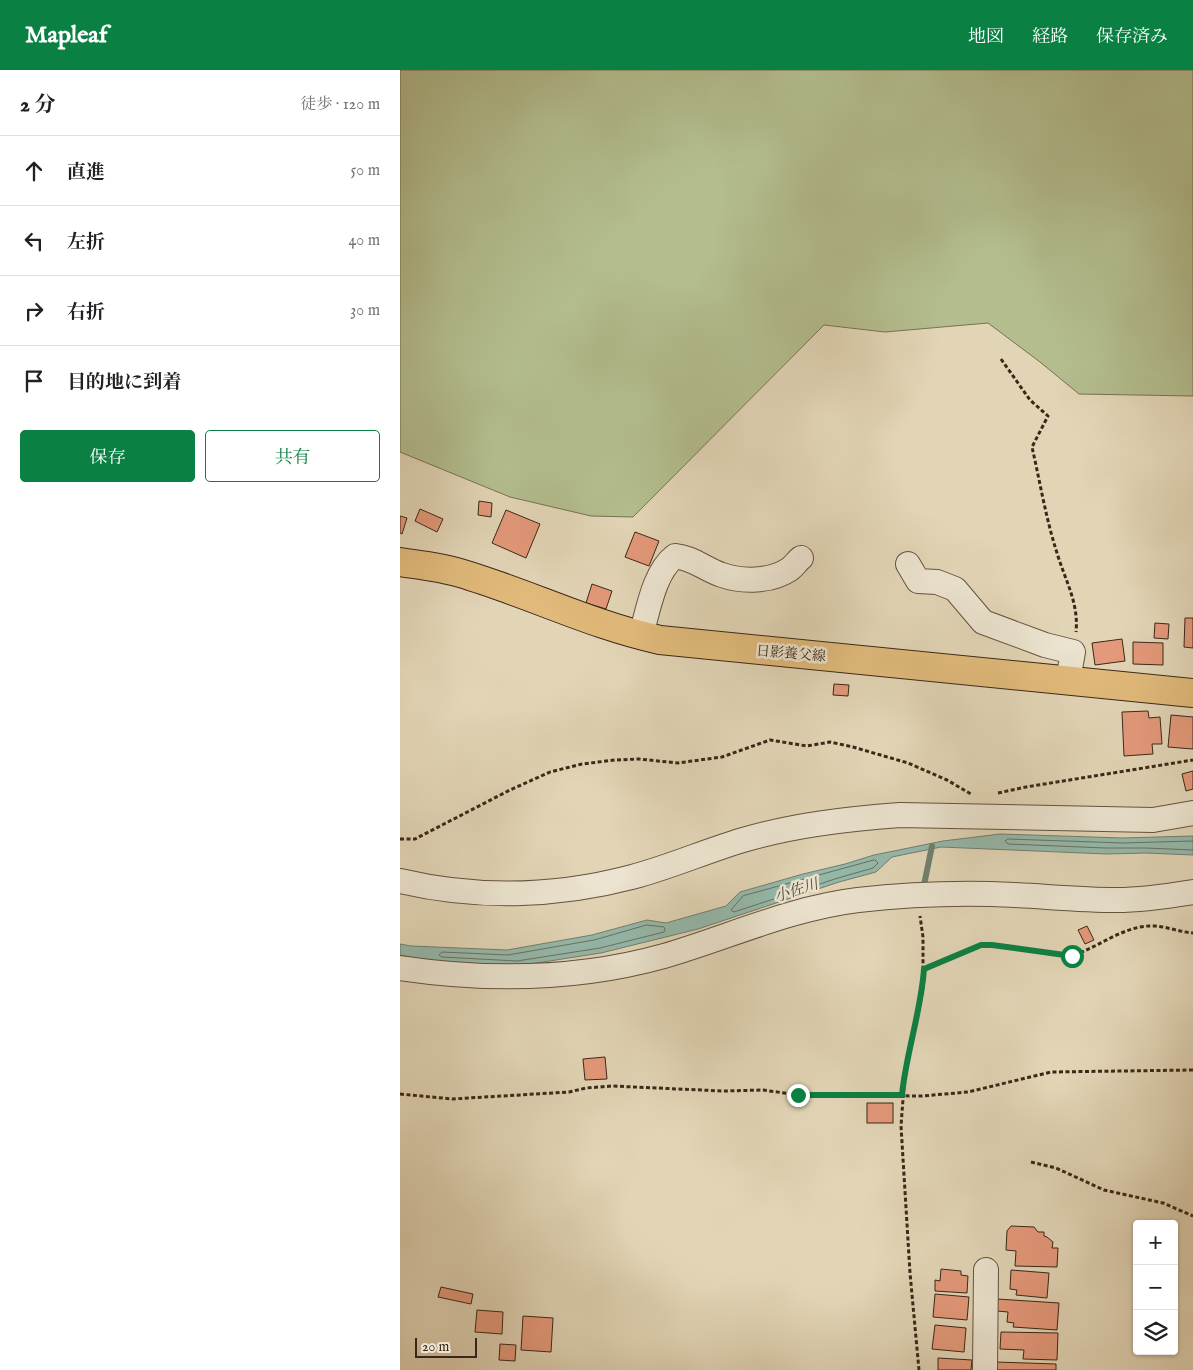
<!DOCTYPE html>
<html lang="ja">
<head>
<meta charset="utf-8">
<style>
	:root { --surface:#fff; --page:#f6f6f6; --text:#202124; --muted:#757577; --line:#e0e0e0; --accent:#0b8043 }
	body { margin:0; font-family:"IM FELL English","Noto Serif JP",serif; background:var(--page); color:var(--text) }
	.controls { position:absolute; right:15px; bottom:15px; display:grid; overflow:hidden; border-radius:5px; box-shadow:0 1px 4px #0004 }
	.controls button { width:45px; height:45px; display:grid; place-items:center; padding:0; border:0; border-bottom:1px solid var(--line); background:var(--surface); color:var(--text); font:25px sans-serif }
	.scale { position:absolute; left:15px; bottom:12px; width:62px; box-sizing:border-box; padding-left:5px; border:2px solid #3b2718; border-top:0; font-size:14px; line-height:18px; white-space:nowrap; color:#3b2718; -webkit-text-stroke:4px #ece4d0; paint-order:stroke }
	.stop { position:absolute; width:15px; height:15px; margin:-11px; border:4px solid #0b8043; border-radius:50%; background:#fff }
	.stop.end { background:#0b8043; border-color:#fff; box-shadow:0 1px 5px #0008 }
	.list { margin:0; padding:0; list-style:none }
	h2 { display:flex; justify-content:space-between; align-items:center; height:65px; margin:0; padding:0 20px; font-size:21px }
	h2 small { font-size:16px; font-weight:400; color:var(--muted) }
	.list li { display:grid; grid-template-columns:32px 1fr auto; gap:15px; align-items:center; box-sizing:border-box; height:70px; padding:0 20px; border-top:1px solid var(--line) }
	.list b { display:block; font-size:19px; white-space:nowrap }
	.list em { font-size:16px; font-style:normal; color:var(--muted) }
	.actions { display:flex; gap:10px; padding:15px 20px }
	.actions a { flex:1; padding:11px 0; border:1px solid var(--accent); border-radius:5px; text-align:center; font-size:18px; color:var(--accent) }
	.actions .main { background:var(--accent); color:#fff }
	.icon { flex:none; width:28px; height:28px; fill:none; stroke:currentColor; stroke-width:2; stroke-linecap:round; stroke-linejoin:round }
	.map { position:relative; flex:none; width:793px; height:1300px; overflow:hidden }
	header { display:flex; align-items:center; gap:30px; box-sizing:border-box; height:70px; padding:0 25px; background:var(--accent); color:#fff }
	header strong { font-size:24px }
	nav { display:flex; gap:28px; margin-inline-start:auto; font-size:18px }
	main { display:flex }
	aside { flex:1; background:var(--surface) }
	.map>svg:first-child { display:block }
</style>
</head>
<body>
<header>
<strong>Mapleaf</strong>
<nav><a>地図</a><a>経路</a><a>保存済み</a></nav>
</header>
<main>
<aside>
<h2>2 分<small>徒歩 · 120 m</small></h2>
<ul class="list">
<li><svg class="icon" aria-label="ahead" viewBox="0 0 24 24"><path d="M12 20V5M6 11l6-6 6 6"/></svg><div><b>直進</b></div><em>50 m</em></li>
<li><svg class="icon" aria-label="left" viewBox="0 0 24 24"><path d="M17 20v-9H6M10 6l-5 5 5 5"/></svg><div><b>左折</b></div><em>40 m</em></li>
<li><svg class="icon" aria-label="right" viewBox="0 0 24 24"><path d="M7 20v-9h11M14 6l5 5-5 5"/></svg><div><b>右折</b></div><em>30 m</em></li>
<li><svg class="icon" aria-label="arrive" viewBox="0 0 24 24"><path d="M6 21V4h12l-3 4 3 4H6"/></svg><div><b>目的地に到着</b></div></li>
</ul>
<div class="actions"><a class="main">保存</a><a>共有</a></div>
</aside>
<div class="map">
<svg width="793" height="1300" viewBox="0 0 793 1300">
	<rect width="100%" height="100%" fill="#e2d5b6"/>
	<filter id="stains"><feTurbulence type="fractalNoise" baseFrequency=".004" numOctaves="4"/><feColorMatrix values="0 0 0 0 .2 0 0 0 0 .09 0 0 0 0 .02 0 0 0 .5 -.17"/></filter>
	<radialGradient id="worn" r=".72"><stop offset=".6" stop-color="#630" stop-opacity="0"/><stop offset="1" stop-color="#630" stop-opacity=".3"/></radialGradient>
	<path fill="#b3bd8e" stroke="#777253" d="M0 0H793V326L679 324 640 292 588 253 485 262 424 255 233 447 191 446 110 427 0 382Z"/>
	<path fill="#95b9ab" stroke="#717f70" d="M600 764 723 768 793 766V785L746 783 706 784 541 777 492 787 476 802 439 812 298 859 201 883 117 896 34 892 0 885V874L11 876 107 880 192 865 247 850 266 853 326 836 340 822 403 804 445 794 474 785 543 771Z"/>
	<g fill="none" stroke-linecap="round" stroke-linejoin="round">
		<g stroke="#687062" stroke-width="1">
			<path d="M793 771 723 773 608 769 605 771 608 774 705 778H746L793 780"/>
			<path d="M475 790 478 793 473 798 438 808 334 842 331 840 343 826Z"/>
			<path d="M247 855 264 857 265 860 264 862 200 878 117 891 42 887 39 885 42 882 108 885 194 870Z"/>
		</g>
		<path stroke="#717f70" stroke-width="6" d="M524 815 532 776"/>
	</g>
	<g fill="#e4997a" stroke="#3b2718">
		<path d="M79 431 92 433 91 447 78 445Z"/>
		<path d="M20 439 43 449 37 462 15 451Z"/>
		<path d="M106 440 140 454 126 488 92 473Z"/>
		<path d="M0 446 7 448 2 464 0 463Z"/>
		<path d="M235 462 259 471 249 496 225 487Z"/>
		<path d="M192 514 212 521 206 539 186 533Z"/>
		<path d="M785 548H793V578L784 577Z"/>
		<path d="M755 553 769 554 768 569 754 568Z"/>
		<path d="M722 569 725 591 695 595 692 573Z"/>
		<path d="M733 572 763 573V595L733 594Z"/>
		<path d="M434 614 449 615 448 626 433 625Z"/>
		<path d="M748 641 749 648 760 647 762 674H752L753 684 724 686 722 642Z"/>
		<path d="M771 645 793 647V679L768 677Z"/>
		<path d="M793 701V719L786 721 782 704Z"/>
		<path d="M687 856 694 870 685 874 678 860Z"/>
		<path d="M205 987 207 1009 185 1010 183 989Z"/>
		<rect x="467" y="1033" width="26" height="20"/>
		<path d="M611 1156 634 1157 638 1162H644V1166L647 1167 653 1172 652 1178H658L657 1197 615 1196 616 1181 606 1180 607 1161Z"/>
		<path d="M541 1199 561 1201V1205L568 1206 567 1223 535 1221V1210L540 1211Z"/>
		<path d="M611 1200 649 1203 647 1228 616 1225 617 1220 610 1219Z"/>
		<path d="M41 1217 73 1224 71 1234 38 1227Z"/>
		<path d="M535 1224 569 1227 567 1250 533 1247Z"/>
		<path d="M597 1229 659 1233 657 1260 613 1257 614 1253 607 1252 608 1242 597 1241Z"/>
		<path d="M77 1240 103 1242 102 1264 75 1262Z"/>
		<path d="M123 1246 153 1248 151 1282 121 1280Z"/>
		<path d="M535 1255 566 1258 564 1282 532 1279Z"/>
		<path d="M601 1262 658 1263 657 1290 623 1289 624 1280 600 1279Z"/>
		<path d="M100 1274 116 1275 115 1291 99 1290Z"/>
		<path d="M538 1288 572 1290 571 1300H538Z"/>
		<path d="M596 1292 656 1294V1300H596Z"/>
	</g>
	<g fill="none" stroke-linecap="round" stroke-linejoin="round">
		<g stroke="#655240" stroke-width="26">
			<g id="minor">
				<path d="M508 494 518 511 537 512 555 519 583 552 645 575 673 582 668 610"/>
				<path d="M241 565C248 541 254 502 275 486 294 488 304 499 322 505 342 512 371 512 390 499 394 496 397 491 401 488"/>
				<path d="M0 811C76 829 156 827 232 807 270 797 306 781 343 770 394 755 447 749 500 745L753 750 793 743"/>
				<path d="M0 898C88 911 178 910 264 886 329 867 391 838 458 830 502 825 547 823 591 824 633 825 675 830 717 830 742 830 768 826 793 822"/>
				<path d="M585 1300 586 1200"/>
			</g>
		</g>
		<g stroke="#3b2718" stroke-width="30">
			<path id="major" d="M0 492C20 495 41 497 60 503 128 523 191 555 260 570L793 623"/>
		</g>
		<g stroke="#3b2718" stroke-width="3" stroke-dasharray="4 2.5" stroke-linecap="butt">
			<path d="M601 289 630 330 648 346 632 377C640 412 646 449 657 483 665 510 679 533 676 562"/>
			<path d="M598 723 626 717 793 690"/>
			<path d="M0 769H15L110 720 150 702 182 694 215 690 239 689 278 693 322 687 370 670 407 676 430 672 453 677 508 693 547 710 571 724"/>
			<path d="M524 899 581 875H592L672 886C699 877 726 854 755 856 768 857 780 862 793 863"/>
			<path d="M0 1024 52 1029 169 1022 186 1018 212 1016 323 1021 363 1020 398 1025 522 1026 568 1022 651 1002 793 1000"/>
			<path d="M631 1092 656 1098 704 1120 763 1133 793 1146"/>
			<path d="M519 1300 510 1203 501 1056 505 1002 523 920V867L520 846"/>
		</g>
		<use href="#minor" stroke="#ece4d0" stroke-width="24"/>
		<use href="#major" stroke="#e1ba7b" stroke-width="28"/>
	</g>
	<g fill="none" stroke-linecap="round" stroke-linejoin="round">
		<path stroke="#0b8043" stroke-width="6" d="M398 1025H502C506 983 521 942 524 899L581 875H592L672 886"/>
	</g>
	<g text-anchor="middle" stroke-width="5" stroke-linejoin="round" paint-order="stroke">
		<g font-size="14" fill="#3b2718" stroke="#ece4d0">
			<text transform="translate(391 583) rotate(5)" y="5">日影養父線</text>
		</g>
		<g font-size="15" font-style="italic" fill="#524c3d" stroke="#ece4d0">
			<text transform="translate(396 820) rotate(-18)" y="5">小佐川</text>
		</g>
	</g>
	<rect width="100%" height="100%" filter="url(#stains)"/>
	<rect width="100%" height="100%" fill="url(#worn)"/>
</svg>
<div class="controls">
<button>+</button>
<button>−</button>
<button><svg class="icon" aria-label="layers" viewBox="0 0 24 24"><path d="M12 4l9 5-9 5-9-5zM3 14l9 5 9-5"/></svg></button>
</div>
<div class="scale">20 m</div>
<div class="stop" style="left:672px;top:886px"></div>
<div class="stop end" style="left:398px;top:1025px"></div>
</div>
</main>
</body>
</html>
